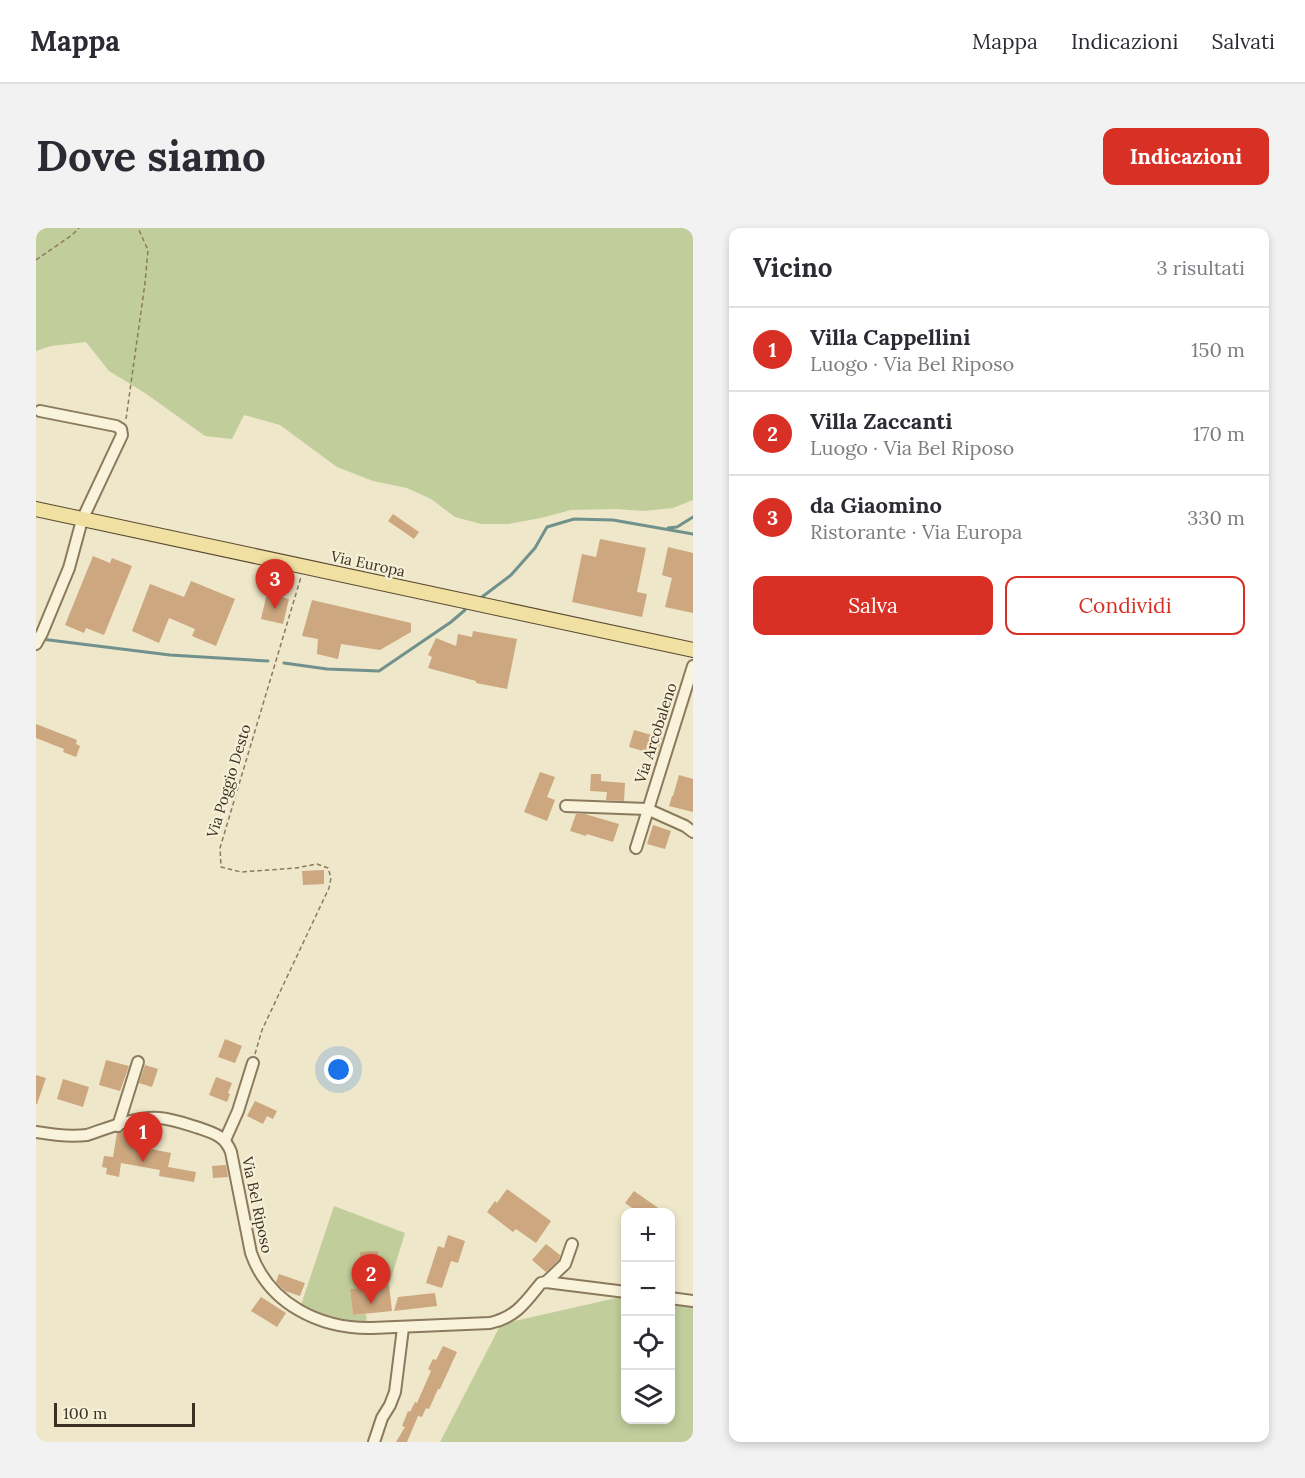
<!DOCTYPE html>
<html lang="it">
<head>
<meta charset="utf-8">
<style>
	:root { --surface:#fff; --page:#f2f2f3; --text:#2b2b33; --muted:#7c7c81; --line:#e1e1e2; --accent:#d93025 }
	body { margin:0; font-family:Lora,serif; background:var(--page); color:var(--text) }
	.controls { position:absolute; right:18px; bottom:18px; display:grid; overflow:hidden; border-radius:12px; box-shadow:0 3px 9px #0003 }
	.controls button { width:54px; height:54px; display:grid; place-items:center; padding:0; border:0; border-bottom:2px solid var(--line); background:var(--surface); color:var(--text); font:30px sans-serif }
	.scale { position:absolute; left:18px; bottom:15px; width:141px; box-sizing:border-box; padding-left:6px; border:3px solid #3b3021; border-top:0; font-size:16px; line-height:21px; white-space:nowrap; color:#3b3021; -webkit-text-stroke:4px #f6f0d8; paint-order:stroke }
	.you { position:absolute; left:303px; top:842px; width:21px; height:21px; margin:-15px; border:4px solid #fff; border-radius:50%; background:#1a73e8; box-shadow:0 0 0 9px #1a73e833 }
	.badge { display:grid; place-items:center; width:39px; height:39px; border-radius:50%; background:var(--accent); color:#fff; font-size:20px; font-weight:700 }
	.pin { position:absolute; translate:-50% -50px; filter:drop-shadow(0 2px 3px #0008) }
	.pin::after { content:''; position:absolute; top:32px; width:21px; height:18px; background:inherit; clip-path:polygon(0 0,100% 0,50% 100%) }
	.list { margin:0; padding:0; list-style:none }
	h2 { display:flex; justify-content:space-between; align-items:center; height:78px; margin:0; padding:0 24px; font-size:26px }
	h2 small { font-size:20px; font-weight:400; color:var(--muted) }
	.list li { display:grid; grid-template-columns:39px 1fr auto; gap:18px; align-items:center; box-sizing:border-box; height:84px; padding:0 24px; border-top:2px solid var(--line) }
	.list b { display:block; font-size:22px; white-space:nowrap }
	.list p { margin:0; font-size:20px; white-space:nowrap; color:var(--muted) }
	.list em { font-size:20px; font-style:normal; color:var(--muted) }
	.actions { display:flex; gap:12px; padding:18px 24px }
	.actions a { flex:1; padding:14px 0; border:2px solid var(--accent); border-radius:12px; text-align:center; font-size:21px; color:var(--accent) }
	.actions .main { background:var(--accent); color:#fff }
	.icon { flex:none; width:33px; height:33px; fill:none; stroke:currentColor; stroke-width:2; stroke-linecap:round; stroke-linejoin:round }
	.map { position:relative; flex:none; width:657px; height:1214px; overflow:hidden; border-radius:12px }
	header { display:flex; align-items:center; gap:36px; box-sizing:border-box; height:84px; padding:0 30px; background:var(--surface); border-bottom:2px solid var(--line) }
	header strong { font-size:28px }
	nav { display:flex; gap:33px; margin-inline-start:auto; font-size:21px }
	.intro { display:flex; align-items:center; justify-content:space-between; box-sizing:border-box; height:144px; padding:0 36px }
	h1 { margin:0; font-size:42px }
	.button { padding:15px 27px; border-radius:12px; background:var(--accent); color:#fff; font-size:21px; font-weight:700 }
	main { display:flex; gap:36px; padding:0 36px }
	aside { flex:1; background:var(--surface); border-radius:12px; box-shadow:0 3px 9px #0003 }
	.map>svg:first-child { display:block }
</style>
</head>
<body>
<header>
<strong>Mappa</strong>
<nav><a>Mappa</a><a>Indicazioni</a><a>Salvati</a></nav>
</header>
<div class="intro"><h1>Dove siamo</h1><a class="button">Indicazioni</a></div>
<main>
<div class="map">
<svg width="657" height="1214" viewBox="0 0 657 1214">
	<rect width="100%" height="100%" fill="#eee7c9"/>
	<g fill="#c2cd9c">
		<path d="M0 0H657V272L637 280 608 283 580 281 535 282 505 290 472 296H445L419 289 395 271 371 260 337 253 301 239 244 197 208 187 196 211 169 208 109 165 73 143 50 114 15 118 0 123Z"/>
		<path d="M298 978 369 1005 353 1057 314 1061 317 1087 330 1086 331 1096 298 1094 265 1077Z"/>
		<path d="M589 1068 590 1192H634L635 1072 657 1074V1214H404L465 1096Z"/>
	</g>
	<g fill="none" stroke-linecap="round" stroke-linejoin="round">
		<g stroke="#70918c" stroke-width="3">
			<path d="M632 300 641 299 657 289"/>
			<path d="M446 369 475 347 499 320 511 299 538 291 577 292 657 306"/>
			<path d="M5 411 134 427 232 433"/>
			<path d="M248 435 291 441 343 443 415 394 429 382"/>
		</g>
	</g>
	<g fill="#cca77f">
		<path d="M357 286 383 304 378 311 352 293Z"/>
		<path d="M564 311 610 320 601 364 611 366 606 389 536 374 546 326 560 329Z"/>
		<path d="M632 319 657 325V385L629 379 636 350 626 347Z"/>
		<path d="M57 328 74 335 76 330 96 338 68 407 50 400 48 405 29 397Z"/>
		<path d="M155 353 199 371 180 418 156 408 159 401 133 390 123 415 96 403 114 356 148 369Z"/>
		<path d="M231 365 253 371 247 396 225 391Z"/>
		<path d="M276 372 375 395V404L344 422 305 416 302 431 281 426 282 411 266 408Z"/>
		<path d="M437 403 481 411 471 461 440 455V453L392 440 396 429 392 427 400 410 420 418 422 406 436 409Z"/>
		<path d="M0 496 41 512 40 516 44 518 40 529 27 524 28 521 0 510Z"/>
		<path d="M598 502 626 510 621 527 593 519Z"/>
		<path d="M504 544 519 549 511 569 519 572 511 593 488 584Z"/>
		<path d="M555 546H565V553L589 555 588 573 570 572 571 564 554 563Z"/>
		<path d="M643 547 657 551V584L633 578 636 568H637Z"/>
		<path d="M540 586H549L583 596 577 614 551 606 550 608 534 603Z"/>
		<path d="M617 597 635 603 629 621 611 616Z"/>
		<path d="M288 642V656L267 657 266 643Z"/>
		<path d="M189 811 206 818 199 835 182 829Z"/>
		<path d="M70 832 93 838 84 863 63 857Z"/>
		<path d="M109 837 122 841 116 859 103 855Z"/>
		<path d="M0 847 10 850 1 876H0Z"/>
		<path d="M180 849 196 855 192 865 194 866 191 874 173 867Z"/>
		<path d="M27 851 53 859 47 879 21 871Z"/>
		<path d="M219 873 241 883 237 891 231 888 227 896 211 888Z"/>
		<path d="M98 900 95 917 135 925 132 939 160 944 158 954 123 948 124 942 85 935 83 949 70 946 71 940 66 939 68 928 77 929 81 905Z"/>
		<path d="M190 937 192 949 177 950 176 938Z"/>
		<path d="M471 961 515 993 500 1015 480 1001 477 1004 451 984 459 973 461 975Z"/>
		<path d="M598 963 628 984H602L589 975Z"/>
		<path d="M412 1007 429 1013 422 1035 415 1033 406 1060 390 1055 402 1018 408 1020Z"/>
		<path d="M510 1016 524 1027 523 1032 510 1044 496 1032Z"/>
		<path d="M342 1023 343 1043 325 1044 324 1024Z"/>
		<path d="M243 1046 269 1055 264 1068 249 1063 240 1054Z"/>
		<path d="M353 1057 356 1083 317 1087 314 1061Z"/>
		<path d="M399 1065 401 1078 358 1083 362 1069Z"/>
		<path d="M225 1069 250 1085 241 1099 215 1083Z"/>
		<path d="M407 1118 421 1124 404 1161H402L393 1181 390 1180 386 1189 382 1188 371 1214H360L369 1199 366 1198 372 1183 374 1184 379 1174 381 1175 395 1143 392 1141 397 1131 400 1132Z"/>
	</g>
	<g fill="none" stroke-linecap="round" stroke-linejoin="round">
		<g stroke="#8b7a5d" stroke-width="14">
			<g id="minor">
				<path d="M0 416 6 405 33 340 46 292 86 207 85 201 80 198 4 183"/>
				<path d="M530 578 611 581 649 598 657 604"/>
				<path d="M600 620 657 438"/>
				<path d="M82 898 102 834"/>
				<path d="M0 904C17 907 34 909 51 907 72 900 101 888 123 890 137 891 150 896 163 900 178 905 189 908 195 924L215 1025C233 1076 284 1101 336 1100L454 1095C480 1089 489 1075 505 1055L510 1054 590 1064"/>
				<path d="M189 912 202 883 217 835"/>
				<path d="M510 1054 529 1036 536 1016"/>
				<path d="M634 1070 657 1073"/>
				<path d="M338 1214 346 1190 354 1177 359 1164 367 1100"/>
			</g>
		</g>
		<g stroke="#594831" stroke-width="16">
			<path id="major" d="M0 281 657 422"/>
		</g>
		<g stroke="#8b7a5d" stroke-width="1.5" stroke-dasharray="4.5 3" stroke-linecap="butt">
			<path d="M0 32 36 7 43 0"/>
			<path d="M90 191 109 55 112 22 102 0"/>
			<path d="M219 826 226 802 293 660 295 650 292 640 281 636 260 640 205 644 185 639 184 620 265 349"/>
		</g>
		<use href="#minor" stroke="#f9f3dc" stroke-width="10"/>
		<use href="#major" stroke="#f0e0a2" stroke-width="14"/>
	</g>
	<g text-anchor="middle" stroke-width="4.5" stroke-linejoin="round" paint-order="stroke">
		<g font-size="15" fill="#3b3021" stroke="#f6f0d8">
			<text transform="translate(332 336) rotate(12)" y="5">Via Europa</text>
			<text transform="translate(620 505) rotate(-72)" y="5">Via Arcobaleno</text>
			<text transform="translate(193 553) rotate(-73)" y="5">Via Poggio Desto</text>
			<text transform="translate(221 977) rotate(78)" y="5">Via Bel Riposo</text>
		</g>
	</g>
</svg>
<div class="controls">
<button>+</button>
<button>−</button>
<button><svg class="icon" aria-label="locate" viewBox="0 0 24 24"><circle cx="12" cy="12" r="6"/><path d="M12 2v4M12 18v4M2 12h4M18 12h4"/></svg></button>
<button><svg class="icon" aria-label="layers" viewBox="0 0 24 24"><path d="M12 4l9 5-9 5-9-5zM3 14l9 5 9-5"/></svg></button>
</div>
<div class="scale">100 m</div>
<div class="you"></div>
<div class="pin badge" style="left:107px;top:934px">1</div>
<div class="pin badge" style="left:335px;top:1076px">2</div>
<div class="pin badge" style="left:239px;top:381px">3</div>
</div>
<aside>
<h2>Vicino<small>3 risultati</small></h2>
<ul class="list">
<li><span class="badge">1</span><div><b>Villa Cappellini</b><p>Luogo · Via Bel Riposo</p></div><em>150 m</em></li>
<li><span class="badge">2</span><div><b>Villa Zaccanti</b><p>Luogo · Via Bel Riposo</p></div><em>170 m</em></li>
<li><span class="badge">3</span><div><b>da Giaomino</b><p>Ristorante · Via Europa</p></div><em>330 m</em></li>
</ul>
<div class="actions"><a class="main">Salva</a><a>Condividi</a></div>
</aside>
</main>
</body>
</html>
